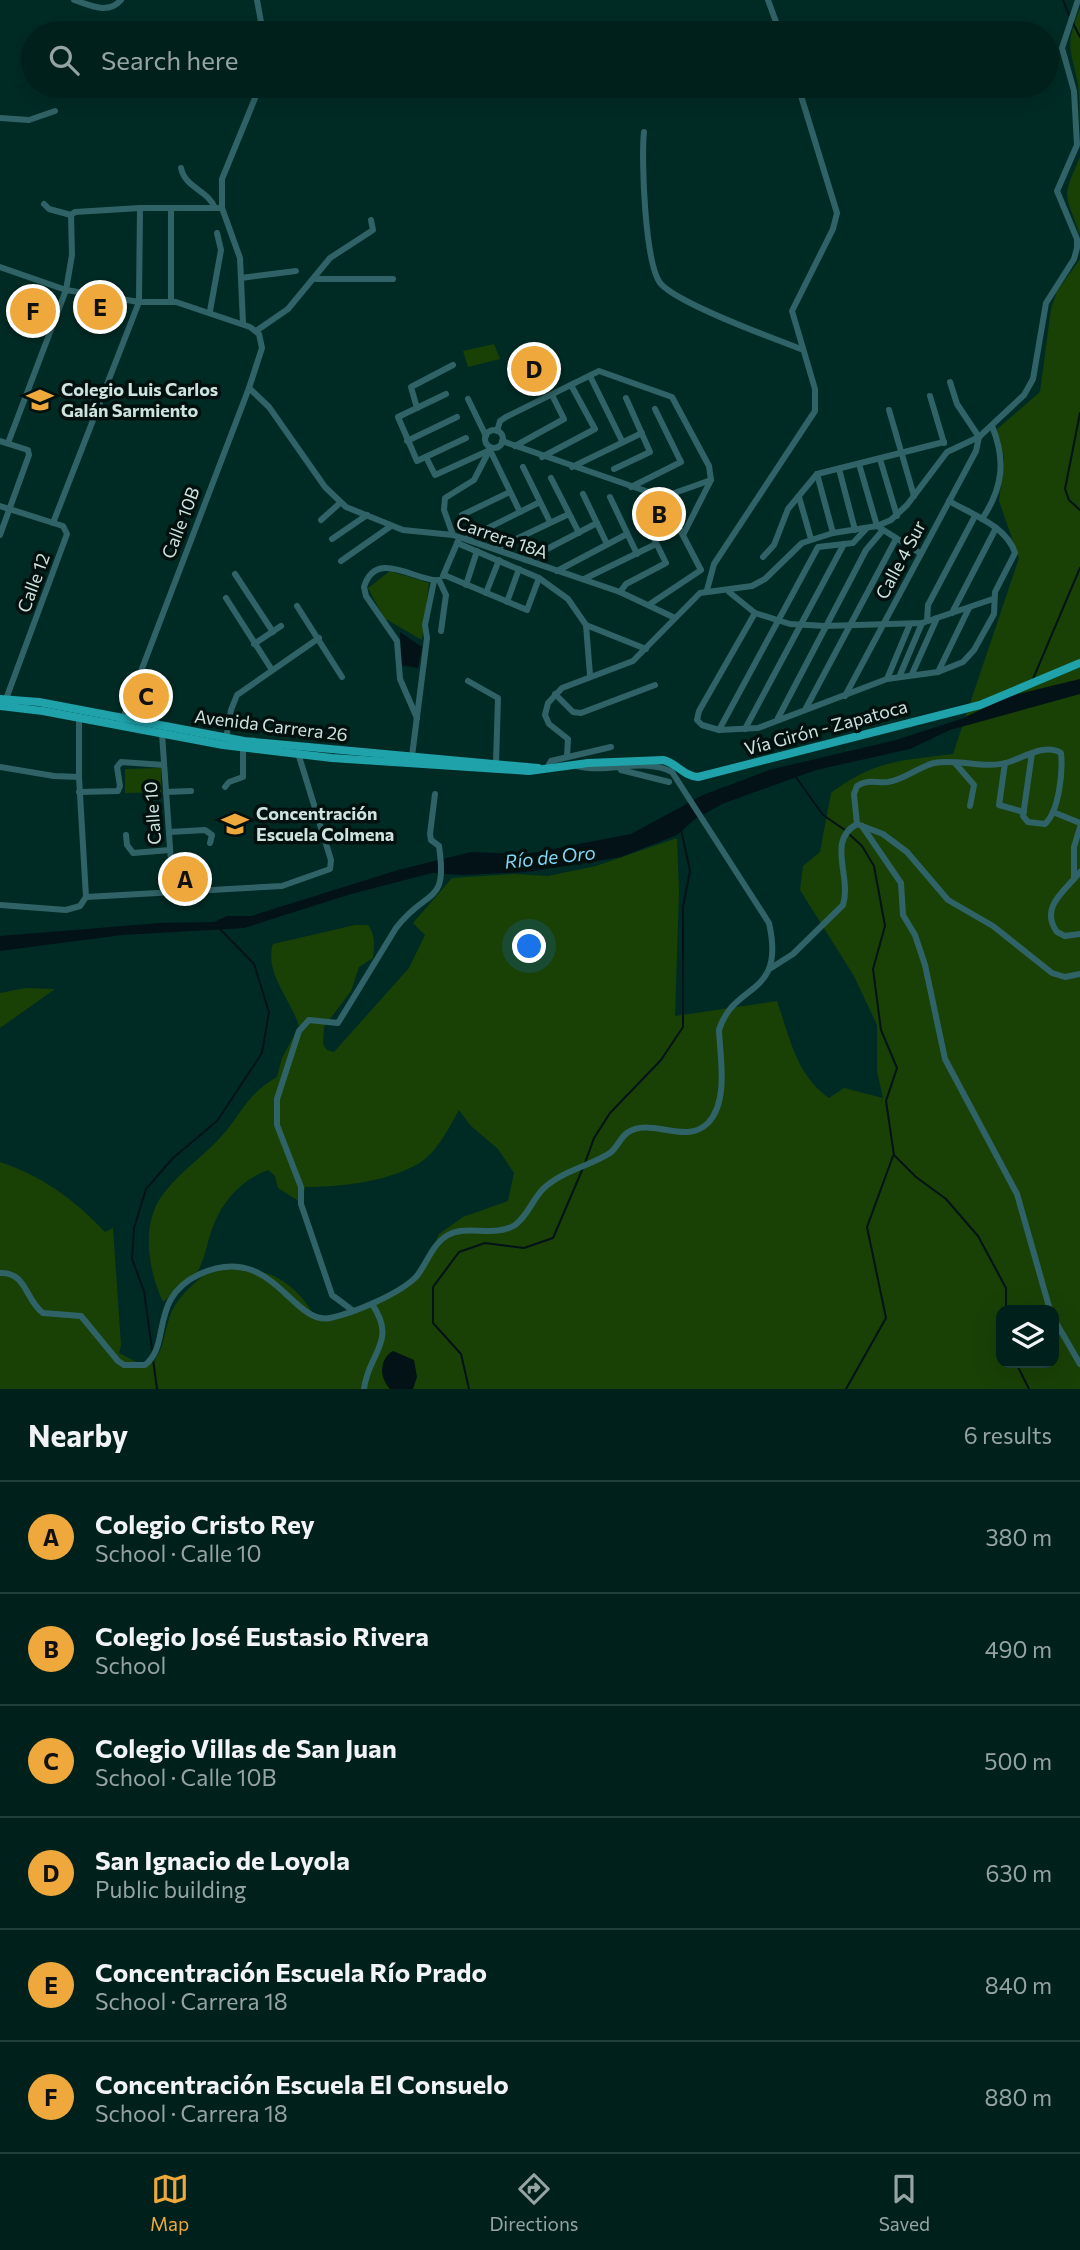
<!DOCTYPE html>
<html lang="en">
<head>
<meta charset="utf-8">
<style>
	:root { --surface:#00201c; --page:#0e2d29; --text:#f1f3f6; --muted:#95a3a3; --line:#223e3b; --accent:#eea83c }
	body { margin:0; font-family:Commissioner,sans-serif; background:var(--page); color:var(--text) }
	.controls { position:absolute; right:21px; bottom:21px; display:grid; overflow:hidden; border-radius:14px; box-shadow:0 7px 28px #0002 }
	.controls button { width:63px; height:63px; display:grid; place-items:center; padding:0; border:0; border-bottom:2px solid var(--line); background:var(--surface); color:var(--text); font:35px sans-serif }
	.you { position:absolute; left:530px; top:947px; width:24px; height:24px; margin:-18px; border:5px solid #fff; border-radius:50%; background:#1a73e8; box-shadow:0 0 0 10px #1a73e833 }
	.badge { display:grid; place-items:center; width:46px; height:46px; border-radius:50%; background:var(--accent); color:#111; font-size:23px; font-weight:700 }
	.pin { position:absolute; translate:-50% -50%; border:4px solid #fff; box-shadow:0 2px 7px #0006 }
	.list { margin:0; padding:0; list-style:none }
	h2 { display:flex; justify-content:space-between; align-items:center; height:91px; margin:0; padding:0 28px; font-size:30px }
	h2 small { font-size:23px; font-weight:400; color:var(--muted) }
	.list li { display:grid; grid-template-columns:46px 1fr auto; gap:21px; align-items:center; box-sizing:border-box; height:112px; padding:0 28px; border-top:2px solid var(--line) }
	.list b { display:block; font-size:26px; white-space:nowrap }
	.list p { margin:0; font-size:23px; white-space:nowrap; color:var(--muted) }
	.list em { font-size:23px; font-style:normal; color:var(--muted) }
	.icon { flex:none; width:38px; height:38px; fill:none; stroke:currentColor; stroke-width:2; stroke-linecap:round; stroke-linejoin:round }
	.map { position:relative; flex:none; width:1080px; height:1389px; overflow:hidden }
	.search { position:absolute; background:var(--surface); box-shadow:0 7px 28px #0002; left:21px; right:21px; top:21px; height:77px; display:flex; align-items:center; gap:18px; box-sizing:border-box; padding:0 24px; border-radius:38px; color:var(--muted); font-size:26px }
	.sheet { height:763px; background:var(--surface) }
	nav { display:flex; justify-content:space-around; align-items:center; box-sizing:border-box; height:98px; border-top:2px solid var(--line); background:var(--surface); font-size:19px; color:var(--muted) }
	nav a { display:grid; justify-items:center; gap:4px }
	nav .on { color:var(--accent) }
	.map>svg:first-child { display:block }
</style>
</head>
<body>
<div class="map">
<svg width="1080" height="1389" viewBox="0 0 1080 1389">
	<rect width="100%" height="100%" fill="#002b25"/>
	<g fill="#194106" fill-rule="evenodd">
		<path d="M1080 8V129C1079 115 1080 98 1078 84 1070 46 1065 46 1080 8Z"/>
		<path d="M1080 157V235C1065 190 1061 201 1080 157Z"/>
		<path d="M1080 259V1389H0V1162C42 1176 75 1200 105 1232L113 1228 121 1345 119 1353 138 1363 155 1360C164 1346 164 1334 169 1319 176 1295 198 1281 216 1265 262 1268 289 1274 314 1315L332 1318 384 1297 413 1277 427 1260 439 1234 463 1217 508 1201 514 1173 498 1149 471 1126 459 1110C448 1129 436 1155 416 1165 385 1182 340 1187 305 1187L302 1203 278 1188 275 1176 268 1170C240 1180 220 1204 211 1232 207 1244 205 1257 199 1269 192 1281 174 1292 163 1302 148 1269 140 1223 164 1193 180 1172 201 1158 219 1139 241 1116 246 1094 277 1077L282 1058 299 1026C291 1000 264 972 273 944L355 925H368C376 936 374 946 373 958L359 967 351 991 324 1027 323 1044 327 1050 334 1052 409 968 425 935 413 923 452 878 514 874 548 876 596 866 677 838 679 892 675 1016 777 1001C790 1038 796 1075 829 1098L844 1088 883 1098 877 1071V1025L854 976 800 890 803 866 820 852 831 793C875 760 900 761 953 754L1019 558 999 501 1004 457 996 430 1040 392 1051 309 1057 291ZM1001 1310H1054V1363H1001Z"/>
		<path d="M494 344 500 359 468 367 463 351Z"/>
		<path d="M390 571 429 583 422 640 384 618 368 588Z"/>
		<path d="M161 768V792L125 793V769Z"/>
		<path d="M26 988 55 989 0 1028V993Z"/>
	</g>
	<g fill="#031217">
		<path d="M400 632 422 647 418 668 401 665Z"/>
		<path d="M1080 679V694L950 730 910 749 816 770 722 804 695 819 677 835 621 857 528 872 461 875 432 873 351 894 244 928 122 935 0 951V936L160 923 214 922 227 916H251L398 870 471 852 526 854 631 834 703 795 769 770 896 740 961 719 1010 696Z"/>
		<path d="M393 1351 414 1360 417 1377 413 1389H390C379 1378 379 1359 393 1351Z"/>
	</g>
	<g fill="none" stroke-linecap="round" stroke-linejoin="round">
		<g stroke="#031217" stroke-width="2">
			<path d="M1063 0 1069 15"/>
			<path d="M1073 23 1080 37"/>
			<path d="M1080 413 1065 489 1069 500 1080 510"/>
			<path d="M1033 679 1080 568"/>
			<path d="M795 776 823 815 845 830"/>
			<path d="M849 834 862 846 874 866 885 926 873 969 881 1030 897 1068 886 1101 894 1155 916 1177 946 1199 978 1236 1006 1288V1310"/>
			<path d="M585 1163 594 1138 610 1113 661 1060 683 1027V907L690 871 681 829"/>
			<path d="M152 1350 144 1291 132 1259 134 1228 146 1189 173 1158 217 1121 262 1053 269 1012 254 964 219 928"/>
			<path d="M153 1359 157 1389"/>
			<path d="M1016 1363 1029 1389"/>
			<path d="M469 1389 461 1354 433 1323V1287L459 1252 485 1243 524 1248 553 1238 583 1168"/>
			<path d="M846 1389 886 1318 867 1227 893 1156"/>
		</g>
		<g stroke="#306367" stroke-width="6">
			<path d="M74 0C90 5 108 15 121 0"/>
			<path d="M257 0 263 33"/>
			<path d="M768 0 780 33"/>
			<path d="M0 118 29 120 55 111"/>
			<path d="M644 132C641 159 645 266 661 284 679 304 772 338 801 349"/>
			<path d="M181 168C185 188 208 190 215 208"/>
			<path d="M44 204 49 209 71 215 75 212 140 208H222"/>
			<path d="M0 267 66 290 139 302H176L250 327 259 334 262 348 249 388 122 721"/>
			<path d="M241 278 296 271"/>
			<path d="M316 279H393"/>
			<path d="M171 302V208"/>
			<path d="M210 311 221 250 217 233"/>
			<path d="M243 323 240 258 222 208V179L260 86"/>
			<path d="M256 331 288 309 330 258 373 230 371 220"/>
			<path d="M590 376 622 441"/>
			<path d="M950 382 957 404 979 437"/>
			<path d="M249 388 269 407 325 487 346 507 403 530 453 535 620 592 673 617"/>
			<path d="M446 394 398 417 417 461 466 438"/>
			<path d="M930 396 944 443"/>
			<path d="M468 399 486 436"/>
			<path d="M417 408 411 387 453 365"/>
			<path d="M889 410 914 496"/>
			<circle cx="494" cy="439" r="9"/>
			<path d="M497 431 500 421 506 417 599 371 672 397 709 466 711 480 683 535"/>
			<path d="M0 441 28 450 29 455 0 535"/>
			<path d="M407 441 457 417"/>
			<path d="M502 441 663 497 711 480"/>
			<path d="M8 443 66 290 72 255 71 215"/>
			<path d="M515 446 564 419 552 395"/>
			<path d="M426 457 435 475 490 450 520 512"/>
			<path d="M542 457 595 429 571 385"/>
			<path d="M880 459 897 516"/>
			<path d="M859 464 877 526 920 553"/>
			<path d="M523 467 550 522"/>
			<path d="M572 467 642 433"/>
			<path d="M614 469 650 452 626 398"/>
			<path d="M839 469 855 530"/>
			<path d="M817 474 833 533"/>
			<path d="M551 478 579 533"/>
			<path d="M631 487 681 462 655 409"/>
			<path d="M583 494 607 544"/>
			<path d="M610 497 637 554"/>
			<path d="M799 497 811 539"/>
			<path d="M0 506 63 526 67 534 6 699"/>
			<path d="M462 515 510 492"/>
			<path d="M982 519C1003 488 1006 460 992 426"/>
			<path d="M321 520 340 503"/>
			<path d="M53 523 139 302 140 208"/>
			<path d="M453 535 444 510 445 498 474 480 490 449"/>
			<path d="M332 539 367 515"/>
			<path d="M466 539 540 502"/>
			<path d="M457 543 539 578 568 599 586 625 646 649"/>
			<path d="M495 549 569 514"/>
			<path d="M763 557 774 545 788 509 817 474 944 442"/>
			<path d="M526 560 597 523"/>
			<path d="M341 561 391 526"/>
			<path d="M557 571 627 534"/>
			<path d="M235 574 273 632"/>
			<path d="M444 575 527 610 539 578"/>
			<path d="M443 576 458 541"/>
			<path d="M584 579 656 544"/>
			<path d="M439 580 446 595 441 631"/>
			<path d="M466 585 477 551"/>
			<path d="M707 590 714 564 815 411V389L792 311 833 229 837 213 798 86"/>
			<path d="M620 592 626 584 666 563 637 504"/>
			<path d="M729 592 755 613 790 624 825 626 922 623 993 599"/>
			<path d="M486 593 499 560"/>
			<path d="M226 598 272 670"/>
			<path d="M507 602 519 569"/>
			<path d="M650 604 701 570 663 497"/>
			<path d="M297 606 342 677"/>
			<path d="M755 613 699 711 697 720 702 725 719 730 758 728 887 679 938 672 963 662 974 650 994 614 995 592 1015 553C1007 526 971 514 949 501"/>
			<path d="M952 613 996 528"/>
			<path d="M927 621 928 605 975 516"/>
			<path d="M586 625 590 675"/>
			<path d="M254 644 281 626"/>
			<path d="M938 672 969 608"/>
			<path d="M912 674 937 618"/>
			<path d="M900 675 922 623"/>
			<path d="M887 679 910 624"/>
			<path d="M468 681 498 698 496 763"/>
			<path d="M555 694 573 712 581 713 655 685"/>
			<path d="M845 696 976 451 979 437"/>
			<path d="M806 708 896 539"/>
			<path d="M79 718V777L86 897"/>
			<path d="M417 718 400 679 397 641 366 596 364 587C376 547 418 583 439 580"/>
			<path d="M778 718 866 550 883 530"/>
			<path d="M745 729 844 544"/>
			<path d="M719 730 818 547 853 543 866 529"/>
			<path d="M162 734 173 890"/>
			<path d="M226 739 231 710 237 695 319 638"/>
			<path d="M412 756 427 638 425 625 434 581"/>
			<path d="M567 756 568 739 549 724 545 715 548 703 562 688 633 661 700 593 752 586 765 579 802 543 833 533 877 526 891 520 907 505 947 452 979 437 1024 395 1033 379 1046 303 1074 259 1077 248V239L1057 191 1077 145 1074 91 1062 48 1078 0"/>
			<path d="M955 763 974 785 970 806"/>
			<path d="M1005 763 999 805 1024 812"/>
			<path d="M0 767 54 776 79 777"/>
			<path d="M547 768 551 761 611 747"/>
			<path d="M621 770 669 782"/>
			<path d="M225 787 229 782 243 777V748"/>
			<path d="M79 792 118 791 120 786 117 767 121 762 164 765"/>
			<path d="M166 792 191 791"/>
			<path d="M1053 812 1080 823"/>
			<path d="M857 824 854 794 857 786C868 779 876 783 888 782 904 780 918 767 934 763 959 758 984 770 1009 762 1024 757 1046 743 1061 753 1063 772 1059 811 1045 824L1028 822 1023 816 1032 753"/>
			<path d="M862 826 901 883 903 915 915 935 925 965 945 1059 1017 1194 1050 1310"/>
			<path d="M169 832 205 830 212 835 210 843"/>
			<path d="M126 835 127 845 133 853 170 850"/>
			<path d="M1080 872C1065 891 1039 907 1057 932L1065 936 1080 934"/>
			<path d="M1074 878V847L1080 827"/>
			<path d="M86 897 282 886 330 869 331 860 298 753"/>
			<path d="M0 905 66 910 80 906 86 897"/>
			<path d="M771 968 793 954 843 905C852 876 826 841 857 824L883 834 907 852 948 900 993 926 1052 973 1065 977 1080 974"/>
			<path d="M0 1273C27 1272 25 1300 43 1313L81 1316 118 1361 124 1365H145C172 1344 148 1298 200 1274 272 1241 292 1326 330 1318 354 1313 399 1294 416 1277 427 1264 432 1244 448 1235 468 1224 494 1238 515 1225 528 1216 533 1198 544 1188 564 1170 590 1166 610 1153 617 1148 620 1138 627 1133 651 1116 685 1146 708 1123 729 1101 720 1057 719 1030 734 981 786 998 769 923L672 772C644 757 608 774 577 766"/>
			<path d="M352 1310 332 1295 301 1204V1187L277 1125V1099L299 1031 309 1020 338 1023 396 928C427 887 448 907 439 846L431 840 430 834 435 794"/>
			<path d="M1054 1319 1080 1364"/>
			<path d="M364 1389C368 1353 398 1342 372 1304"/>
		</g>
		<g stroke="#1fa2aa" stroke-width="8">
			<path d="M0 699 39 702 244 741 538 768"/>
			<path d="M0 706 43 711 223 745 332 758 529 771 588 763 663 760C677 763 683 776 698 777L980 705 1080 663"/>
		</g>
	</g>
	<defs>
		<g id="school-bare" transform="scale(2.1)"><path d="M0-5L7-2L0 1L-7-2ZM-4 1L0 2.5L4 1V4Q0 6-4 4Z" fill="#eea83c" stroke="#02100e" stroke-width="2.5" paint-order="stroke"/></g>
	</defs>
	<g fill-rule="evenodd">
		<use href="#school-bare" x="40" y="400"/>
		<use href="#school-bare" x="235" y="824"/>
	</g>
	<g text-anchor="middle" stroke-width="7" stroke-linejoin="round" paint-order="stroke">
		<g font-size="18" font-weight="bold" fill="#cee3de" stroke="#02100e" text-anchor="start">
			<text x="61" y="396">Colegio Luis Carlos<tspan x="61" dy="21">Galán Sarmiento</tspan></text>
			<text x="256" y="820">Concentración<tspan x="256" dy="21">Escuela Colmena</tspan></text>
		</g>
		<g font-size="18" fill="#cee3de" stroke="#02100e">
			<text transform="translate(181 523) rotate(-69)" y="6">Calle 10B</text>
			<text transform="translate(502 538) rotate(19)" y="6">Carrera 18A</text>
			<text transform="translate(901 560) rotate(-62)" y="6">Calle 4 Sur</text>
			<text transform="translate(34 583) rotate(-70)" y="6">Calle 12</text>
			<text transform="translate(271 726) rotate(7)" y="6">Avenida Carrera 26</text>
			<text transform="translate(826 728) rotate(-15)" y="6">Vía Girón - Zapatoca</text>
			<text transform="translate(153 813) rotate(-94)" y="6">Calle 10</text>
		</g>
		<g font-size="19" font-style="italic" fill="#82d6f4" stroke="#02100e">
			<text transform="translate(550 857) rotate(-6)" y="7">Río de Oro</text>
		</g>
	</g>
</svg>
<div class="controls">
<button><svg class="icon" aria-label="layers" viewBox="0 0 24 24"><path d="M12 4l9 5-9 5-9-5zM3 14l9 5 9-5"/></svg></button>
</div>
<div class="you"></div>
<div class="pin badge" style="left:185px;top:879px">A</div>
<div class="pin badge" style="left:659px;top:514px">B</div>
<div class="pin badge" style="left:146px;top:696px">C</div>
<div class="pin badge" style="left:534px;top:369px">D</div>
<div class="pin badge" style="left:100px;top:307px">E</div>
<div class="pin badge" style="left:33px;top:311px">F</div>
<div class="search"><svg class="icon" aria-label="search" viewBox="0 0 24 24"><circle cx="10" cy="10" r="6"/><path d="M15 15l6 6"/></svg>Search here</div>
</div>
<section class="sheet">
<h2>Nearby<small>6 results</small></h2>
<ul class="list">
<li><span class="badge">A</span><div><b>Colegio Cristo Rey</b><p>School · Calle 10</p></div><em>380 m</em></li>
<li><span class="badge">B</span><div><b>Colegio José Eustasio Rivera</b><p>School</p></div><em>490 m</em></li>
<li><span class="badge">C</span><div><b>Colegio Villas de San Juan</b><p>School · Calle 10B</p></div><em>500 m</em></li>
<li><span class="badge">D</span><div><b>San Ignacio de Loyola</b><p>Public building</p></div><em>630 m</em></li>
<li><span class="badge">E</span><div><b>Concentración Escuela Río Prado</b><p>School · Carrera 18</p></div><em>840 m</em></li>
<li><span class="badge">F</span><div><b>Concentración Escuela El Consuelo</b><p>School · Carrera 18</p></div><em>880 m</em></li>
</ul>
</section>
<nav>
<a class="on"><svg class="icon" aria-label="map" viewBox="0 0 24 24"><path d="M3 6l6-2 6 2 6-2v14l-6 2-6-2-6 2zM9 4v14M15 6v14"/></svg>Map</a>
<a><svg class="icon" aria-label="directions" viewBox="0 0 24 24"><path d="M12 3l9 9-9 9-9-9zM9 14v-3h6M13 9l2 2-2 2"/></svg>Directions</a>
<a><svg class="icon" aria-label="saved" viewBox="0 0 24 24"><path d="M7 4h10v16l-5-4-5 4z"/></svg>Saved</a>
</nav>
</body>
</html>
